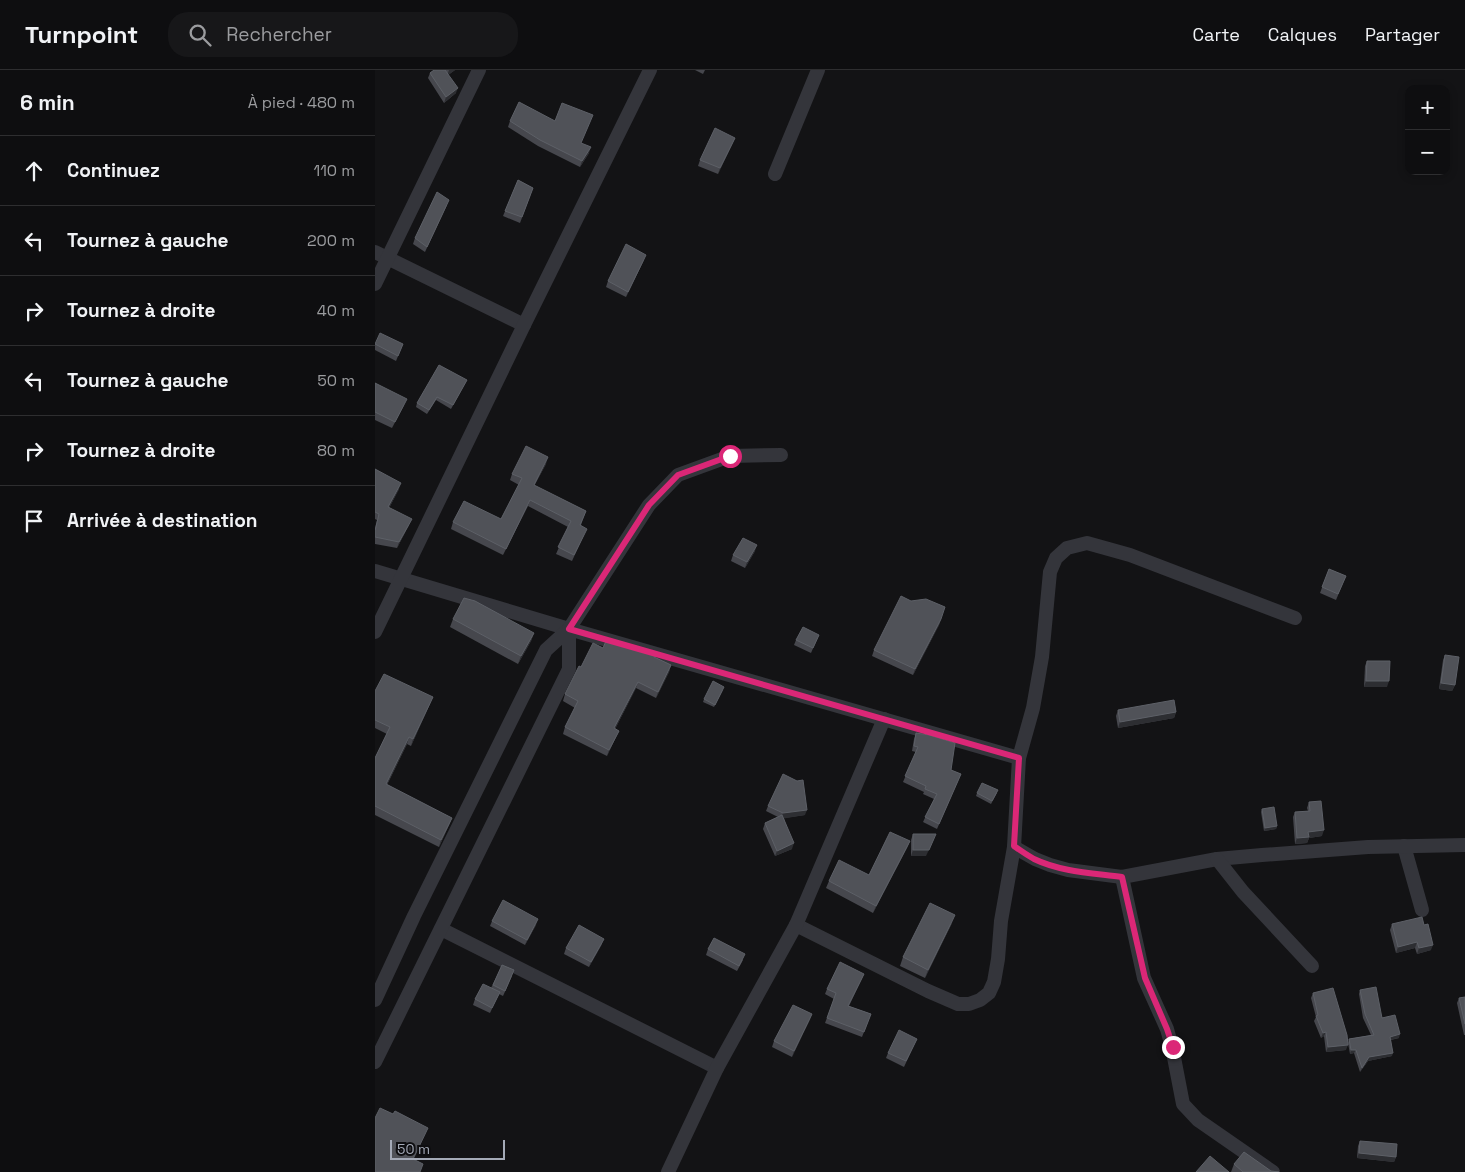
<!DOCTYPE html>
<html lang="fr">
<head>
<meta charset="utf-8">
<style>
	:root { --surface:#0e0e10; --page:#171719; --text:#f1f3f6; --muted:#9b9c9f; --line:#2e2e30 }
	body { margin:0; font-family:"Space Grotesk",sans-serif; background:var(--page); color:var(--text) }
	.controls { position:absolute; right:15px; top:15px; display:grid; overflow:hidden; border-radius:10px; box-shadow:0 2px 8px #0003 }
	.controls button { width:45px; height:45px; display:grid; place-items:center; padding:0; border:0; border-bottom:1px solid var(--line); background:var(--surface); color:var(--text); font:25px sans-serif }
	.scale { position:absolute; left:15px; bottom:12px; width:115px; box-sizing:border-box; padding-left:5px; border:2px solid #a4aab7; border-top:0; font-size:14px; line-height:18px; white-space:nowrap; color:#a4aab7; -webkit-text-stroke:4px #0e0e10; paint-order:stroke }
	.stop { position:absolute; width:15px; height:15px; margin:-11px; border:4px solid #db2777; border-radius:50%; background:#fff }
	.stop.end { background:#db2777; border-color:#fff; box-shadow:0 1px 5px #0008 }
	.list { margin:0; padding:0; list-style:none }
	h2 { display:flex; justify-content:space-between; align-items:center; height:65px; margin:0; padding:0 20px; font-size:21px }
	h2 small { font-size:16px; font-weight:400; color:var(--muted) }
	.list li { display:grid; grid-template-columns:32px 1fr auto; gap:15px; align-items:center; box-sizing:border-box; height:70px; padding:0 20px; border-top:1px solid var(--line) }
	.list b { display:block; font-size:19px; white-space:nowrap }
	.list em { font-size:16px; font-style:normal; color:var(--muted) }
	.icon { flex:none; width:28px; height:28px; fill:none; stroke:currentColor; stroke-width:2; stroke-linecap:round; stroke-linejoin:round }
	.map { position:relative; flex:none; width:1090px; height:1102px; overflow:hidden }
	header { display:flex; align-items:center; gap:30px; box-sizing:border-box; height:70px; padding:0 25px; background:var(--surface); border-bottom:1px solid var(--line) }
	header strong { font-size:24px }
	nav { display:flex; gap:28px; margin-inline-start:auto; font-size:18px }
	.search { width:350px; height:45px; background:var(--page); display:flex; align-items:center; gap:12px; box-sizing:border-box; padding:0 18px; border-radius:20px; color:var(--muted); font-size:19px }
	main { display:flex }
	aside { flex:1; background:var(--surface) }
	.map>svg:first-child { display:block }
</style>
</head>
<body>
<header>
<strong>Turnpoint</strong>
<div class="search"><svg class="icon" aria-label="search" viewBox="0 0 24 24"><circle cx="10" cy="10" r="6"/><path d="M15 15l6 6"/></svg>Rechercher</div>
<nav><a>Carte</a><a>Calques</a><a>Partager</a></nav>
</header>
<main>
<aside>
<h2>6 min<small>À pied · 480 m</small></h2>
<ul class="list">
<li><svg class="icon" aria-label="ahead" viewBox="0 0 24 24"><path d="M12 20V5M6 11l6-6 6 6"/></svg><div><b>Continuez</b></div><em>110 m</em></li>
<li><svg class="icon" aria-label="left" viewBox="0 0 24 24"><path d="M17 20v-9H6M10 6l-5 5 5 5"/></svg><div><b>Tournez à gauche</b></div><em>200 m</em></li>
<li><svg class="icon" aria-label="right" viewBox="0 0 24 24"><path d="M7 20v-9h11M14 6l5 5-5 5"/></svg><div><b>Tournez à droite</b></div><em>40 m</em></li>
<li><svg class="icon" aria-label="left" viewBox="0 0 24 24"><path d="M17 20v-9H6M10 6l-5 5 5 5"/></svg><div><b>Tournez à gauche</b></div><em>50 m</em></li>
<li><svg class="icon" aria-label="right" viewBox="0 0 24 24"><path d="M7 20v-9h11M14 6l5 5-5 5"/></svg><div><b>Tournez à droite</b></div><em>80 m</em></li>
<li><svg class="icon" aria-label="arrive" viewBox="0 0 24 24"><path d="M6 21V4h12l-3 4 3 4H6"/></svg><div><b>Arrivée à destination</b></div></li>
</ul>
</aside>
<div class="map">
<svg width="1090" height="1102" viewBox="0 0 1090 1102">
	<rect width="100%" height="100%" fill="#131315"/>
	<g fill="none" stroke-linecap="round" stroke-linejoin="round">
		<g stroke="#34353b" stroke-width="14">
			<path d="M400 104 443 0"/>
			<path d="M0 182 149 255"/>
			<path d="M0 214 104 0"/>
			<path d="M0 501 194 559 644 688"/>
			<path d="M0 562 149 255 275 0"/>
			<path d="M1029 776 1047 840"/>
			<path d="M639 777 660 789 675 795 693 800 747 807 842 789 887 785 993 777 1090 775"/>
			<path d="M842 789 868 822 937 896"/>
			<path d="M747 807 769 908 792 959 797 977 808 1034 823 1050 898 1102"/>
			<path d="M421 855 553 921 583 934H594L605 930 614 923 619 912 623 889 626 851 639 777 644 688 658 638 667 587 675 502 681 488 692 478 712 473 755 485 920 548"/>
			<path d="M66 859 342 998"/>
			<path d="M0 930 39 846 171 580 194 559 274 435 303 405 355 386 406 385"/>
			<path d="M0 992 194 599V559"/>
			<path d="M293 1102 342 998 421 855 509 649"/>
		</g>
	</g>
	<g fill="#46474d">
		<path d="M59 0H80L73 5 81 23 69 33 53 8 55 3Z"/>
		<path d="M320 0H330L328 4Z"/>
		<path d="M135 51 206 73 214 83 205 97 163 76 133 57Z"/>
		<path d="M360 68 343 104 323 96 325 90Z"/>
		<path d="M143 110 158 118 145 153 128 146Z"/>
		<path d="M72 135 50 182 38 174 40 168Z"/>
		<path d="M269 190 251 227 231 217 233 211Z"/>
		<path d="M0 273 28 274 21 291 0 280Z"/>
		<path d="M92 310 76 339 61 330 52 344 41 337 42 333Z"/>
		<path d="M0 313 29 335 17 358 0 350Z"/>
		<path d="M171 394 159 416 211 441 206 455 209 465 197 491 181 484 193 457 153 436 128 485 76 459 78 452 126 449 144 415 135 410 137 404Z"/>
		<path d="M0 399 24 419 14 438 34 455 22 478 0 474V458L2 450 0 449Z"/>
		<path d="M380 481 370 498 356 491 358 485Z"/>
		<path d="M954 499 971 506 961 530 945 523Z"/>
		<path d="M78 549 159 563 156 571 143 594 75 557Z"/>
		<path d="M566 549 564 555 538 605 497 586 499 580Z"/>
		<path d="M444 565 436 583 419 575 421 570Z"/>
		<path d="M228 578 279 587 296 595 294 602 281 628 261 618 240 659 244 661 241 667 232 686 188 664 190 657 200 638 188 631 190 624 206 597Z"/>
		<path d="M1070 585 1080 615 1077 621 1064 619 1068 590Z"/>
		<path d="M992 591 1012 617H989L990 596Z"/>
		<path d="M348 620 339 637 328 632 329 629Z"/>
		<path d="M0 621 58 627 36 676 32 674 12 715 77 748 74 755 64 777 0 745V688L12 664 0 658Z"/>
		<path d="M743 640 801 642 799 648 743 658 741 646Z"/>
		<path d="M541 663 576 700 586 704 562 759 548 752 559 729 548 724 549 722 528 712 541 682 537 681 539 669Z"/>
		<path d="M602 723H622L616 734 601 726Z"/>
		<path d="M934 732 947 766 934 768 932 773 920 774 918 747 920 742 933 741 932 738Z"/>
		<path d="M393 736 430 745 409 748 417 779 400 786 388 759 390 753 403 747 391 741Z"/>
		<path d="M887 739 902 756 901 759 889 761 886 742Z"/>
		<path d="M538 764 551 786H536V770Z"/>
		<path d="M535 771 532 778 498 843 451 818 454 811 494 805Z"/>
		<path d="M117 851 161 855 150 875 115 856Z"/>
		<path d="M577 853 550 908 525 896 528 887Z"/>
		<path d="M1017 854 1056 880 1042 884 1040 878 1021 883 1015 860Z"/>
		<path d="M227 874 214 897 189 884 191 878Z"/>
		<path d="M333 879 368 890 362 901 331 885Z"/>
		<path d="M127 895 137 906 128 926 124 924 115 943 98 935 100 929 116 918Z"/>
		<path d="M489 904 474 936 496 944 487 967 450 953 459 929 450 924 452 919Z"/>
		<path d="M985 920 1024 968 1016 970 1017 986 993 991 985 1002 979 983 975 984 973 973 974 969 996 965 988 948 984 924Z"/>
		<path d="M938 923 971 980 951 982 949 966 946 968 939 951 941 947 936 928Z"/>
		<path d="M1090 927V965H1089L1082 933 1084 928Z"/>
		<path d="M437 944 417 987 397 977 399 971Z"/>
		<path d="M542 969 529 997 511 988 513 983Z"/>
		<path d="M985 1071 1021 1087 1019 1092 982 1088 983 1076Z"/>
		<path d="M859 1094 896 1101 904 1102H856Z"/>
	</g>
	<g fill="#2d2e32">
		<path d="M74 0H80L72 6Z"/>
		<path d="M83 18 81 23 69 33 71 27Z"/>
		<path d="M360 68 358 73 343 104 345 98Z"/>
		<path d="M216 77 214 83 205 97 207 91Z"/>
		<path d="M271 185 269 190 251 227 253 222Z"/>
		<path d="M173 387 171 394 156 422 159 415Z"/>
		<path d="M26 413 24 419 11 444 13 437Z"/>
		<path d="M155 430 153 436 128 485 131 479Z"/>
		<path d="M37 449 34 455 22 478 24 472Z"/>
		<path d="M382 475 380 481 370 498 372 492Z"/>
		<path d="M566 549 564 555 538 605 540 599Z"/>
		<path d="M159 563 156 571 143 594 146 586Z"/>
		<path d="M296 595 294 602 281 628 283 622Z"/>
		<path d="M991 611H1014L1012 617H989Z"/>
		<path d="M263 612 261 618 237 665 239 658Z"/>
		<path d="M1066 613 1080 615 1077 621 1064 619Z"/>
		<path d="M58 627 55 634 36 676 38 669Z"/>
		<path d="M801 642 799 648 743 658 745 652Z"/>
		<path d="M244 661 241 667 232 686 234 680Z"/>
		<path d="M34 667 32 674 8 722 11 714Z"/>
		<path d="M432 740 430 745 406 749 408 743Z"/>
		<path d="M77 748 74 755 64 777 66 770Z"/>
		<path d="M902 756 901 759 889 761 890 758Z"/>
		<path d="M949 760 947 766 934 768 932 773 920 774 922 768 933 762Z"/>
		<path d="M559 769 551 786H536L538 780Z"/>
		<path d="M535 771 532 778 498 843 501 836Z"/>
		<path d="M419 773 417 779 400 786 402 781Z"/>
		<path d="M580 845 577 853 550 908 553 900Z"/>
		<path d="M163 849 161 855 150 875 152 870Z"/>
		<path d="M229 869 227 874 214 897 216 892Z"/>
		<path d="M1042 872 1040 878 1021 883 1023 877Z"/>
		<path d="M1058 875 1056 880 1042 884 1044 878Z"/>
		<path d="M489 904 487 909 471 941 473 936Z"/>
		<path d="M437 944 435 950 417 987 419 981Z"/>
		<path d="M951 962 949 966 946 968 948 963Z"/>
		<path d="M1025 964 1024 968 1014 970 1015 967Z"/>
		<path d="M973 975 971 980 951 982 953 977Z"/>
		<path d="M976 980H981L979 983 975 984Z"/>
		<path d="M1018 983 1017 986 993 991 985 1002 987 998 994 987Z"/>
		<path d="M53 1058 50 1065 35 1097 38 1089Z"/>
		<path d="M984 1083 1021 1087 1019 1092 982 1088Z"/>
	</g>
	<g fill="#505258" stroke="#5d6067">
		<path d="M59 0H70L83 18 71 27 55 3Z"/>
		<path d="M144 32 180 51 187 33 218 45 206 73 216 77 207 91 165 70 135 51Z"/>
		<path d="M340 58 360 68 345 98 325 90Z"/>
		<path d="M143 110 158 118 147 147 130 141Z"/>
		<path d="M62 122 74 130 52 177 40 168Z"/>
		<path d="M251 174 271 185 253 222 233 211Z"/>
		<path d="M5 263 28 274 23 286 0 274Z"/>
		<path d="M64 295 92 310 78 335 62 327 54 340 42 333Z"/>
		<path d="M0 313 32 329 20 352 0 342Z"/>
		<path d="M151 376 173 387 159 415 211 441 205 455 212 459 199 485 183 477 196 451 155 430 131 479 78 452 89 431 126 449 147 408 137 404Z"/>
		<path d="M0 399 26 413 13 437 37 449 24 472 0 467V461L4 444 0 442Z"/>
		<path d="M368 468 382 475 372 492 358 485Z"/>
		<path d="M954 499 971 506 963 524 947 517Z"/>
		<path d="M526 526 536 531 551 529 570 537 566 549 540 599 499 580Z"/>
		<path d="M89 528 100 531 159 563 146 586 78 549Z"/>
		<path d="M428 557 444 565 438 578 421 570Z"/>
		<path d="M231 571 280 585 279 587 296 595 283 622 263 612 239 658 244 661 234 680 190 657 203 631 190 624 204 596 206 597 218 573 228 578Z"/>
		<path d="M1070 585 1084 587 1080 615 1066 613Z"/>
		<path d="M992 591H1015L1014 611H991Z"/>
		<path d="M9 604 58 627 38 669 34 667 11 714 77 748 66 770 0 736V737V688L15 657 0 650V621Z"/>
		<path d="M338 611 349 617 340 635 329 629Z"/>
		<path d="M799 630 801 642 745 652 743 640Z"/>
		<path d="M541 663 554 665 580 673 576 700 586 704 564 754 550 747 562 724 550 719 551 716 530 706 543 677 539 676Z"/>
		<path d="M408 704 422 711 428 710 432 740 408 743 393 736Z"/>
		<path d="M607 713 623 720 617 731 602 723Z"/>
		<path d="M946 731 949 760 933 762 934 767 922 768 920 742 935 741 934 732Z"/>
		<path d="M899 737 902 756 890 758 887 739Z"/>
		<path d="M407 745 419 773 402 781 390 753Z"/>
		<path d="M515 762 535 771 501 836 454 811 464 790 494 805Z"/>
		<path d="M538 764H561L554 780H538Z"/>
		<path d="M128 830 163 849 152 870 117 851Z"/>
		<path d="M555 833 580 845 553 900 528 887Z"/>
		<path d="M1047 847 1049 855 1053 854 1058 875 1044 878 1042 872 1023 877 1017 854Z"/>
		<path d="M204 855 229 869 216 892 191 878Z"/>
		<path d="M339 868 370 884 364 896 333 879Z"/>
		<path d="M465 892 489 904 473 936 496 944 489 962 452 948 461 923 452 919Z"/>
		<path d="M127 895 139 900 130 921 118 915Z"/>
		<path d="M108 914 125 922 117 938 100 929Z"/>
		<path d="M1001 917 1007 948 1020 945 1025 964 1015 967 1018 983 994 987 987 998 981 980H976L974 969 999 965 990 944 985 920Z"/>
		<path d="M958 918 972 965 973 975 953 977 951 962 948 963 941 946 943 945 938 923Z"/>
		<path d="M1090 927V954L1084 928Z"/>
		<path d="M418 935 437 944 419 981 399 971Z"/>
		<path d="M524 960 542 969 531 991 513 983Z"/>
		<path d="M5 1038 18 1044 20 1041 53 1058 38 1089 48 1094 45 1102H0V1048Z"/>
		<path d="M985 1071 1022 1074 1021 1087 984 1083Z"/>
		<path d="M869 1082 896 1101 904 1102H868L859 1094Z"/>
		<path d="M835 1086 854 1102H821Z"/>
	</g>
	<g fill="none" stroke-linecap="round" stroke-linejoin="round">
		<path stroke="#db2777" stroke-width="6" d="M355 386 303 405 274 435 194 559 644 688 639 776C646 781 652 785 659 789 686 802 718 803 747 807L770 908 792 959 798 977"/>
	</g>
</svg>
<div class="controls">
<button>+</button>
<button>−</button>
</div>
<div class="scale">50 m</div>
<div class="stop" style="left:355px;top:386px"></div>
<div class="stop end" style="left:798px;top:977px"></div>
</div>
</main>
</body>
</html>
